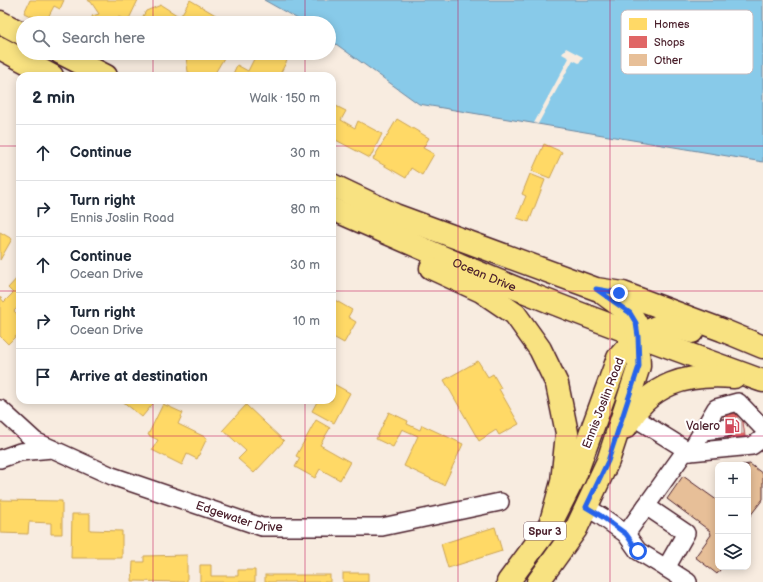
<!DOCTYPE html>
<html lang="en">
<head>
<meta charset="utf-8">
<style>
	:root { --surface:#fff; --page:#f2f2f3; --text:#1f2937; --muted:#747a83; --line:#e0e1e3 }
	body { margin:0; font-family:"Balsamiq Sans",sans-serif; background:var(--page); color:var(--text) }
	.controls { position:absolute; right:12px; bottom:12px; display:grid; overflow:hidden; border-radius:8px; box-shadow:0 2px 10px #0003 }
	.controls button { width:36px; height:36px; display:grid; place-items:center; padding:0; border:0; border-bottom:1px solid var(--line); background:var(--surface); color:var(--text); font:20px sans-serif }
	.stop { position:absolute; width:12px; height:12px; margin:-9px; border:3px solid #2563eb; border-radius:50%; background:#fff }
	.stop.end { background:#2563eb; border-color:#fff; box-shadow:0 1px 4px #0008 }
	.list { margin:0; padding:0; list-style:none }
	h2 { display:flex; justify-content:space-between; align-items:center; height:52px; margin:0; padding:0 16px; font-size:17px }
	h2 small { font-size:13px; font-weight:400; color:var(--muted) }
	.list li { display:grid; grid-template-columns:26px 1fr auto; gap:12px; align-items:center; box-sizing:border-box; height:56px; padding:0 16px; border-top:1px solid var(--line) }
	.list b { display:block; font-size:15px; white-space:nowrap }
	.list p { margin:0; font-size:13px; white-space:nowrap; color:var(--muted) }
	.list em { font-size:13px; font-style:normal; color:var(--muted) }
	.icon { flex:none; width:22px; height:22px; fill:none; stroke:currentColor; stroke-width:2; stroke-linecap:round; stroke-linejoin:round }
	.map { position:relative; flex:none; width:763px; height:582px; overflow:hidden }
	.search { position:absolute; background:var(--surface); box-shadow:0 2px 10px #0003; left:16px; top:16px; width:320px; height:44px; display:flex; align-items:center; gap:10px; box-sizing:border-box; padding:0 14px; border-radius:22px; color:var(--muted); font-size:15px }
	.panel { position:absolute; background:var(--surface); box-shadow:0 2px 10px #0003; left:16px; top:72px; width:320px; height:332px; border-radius:12px }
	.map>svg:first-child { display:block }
</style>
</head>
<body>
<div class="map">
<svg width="763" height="582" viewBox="0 0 763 582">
	<rect width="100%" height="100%" fill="#f8ece0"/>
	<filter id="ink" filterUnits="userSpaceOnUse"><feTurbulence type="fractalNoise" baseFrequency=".025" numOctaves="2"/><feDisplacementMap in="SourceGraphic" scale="8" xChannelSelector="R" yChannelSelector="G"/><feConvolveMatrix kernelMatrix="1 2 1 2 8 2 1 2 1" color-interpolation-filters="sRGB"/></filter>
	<g filter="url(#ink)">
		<path fill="#88cae9" stroke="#6f869d" d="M264 0H763V162L419 104 329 39V23H305Z"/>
		<path fill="#f8ece0" d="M566 48 583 57 579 63 573 60 538 124 534 123 569 58 562 54Z"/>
		<g fill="#ffd966" stroke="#c9a154">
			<path d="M30 0H64L60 9 54 6 45 23 24 13Z"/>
			<path d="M87 0H138L128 21 119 17 103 23H94L92 16 99 14 91 2Z"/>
			<path d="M190 0 219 17 217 23H139L146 11 161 5 180 17Z"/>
			<path d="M179 53H227L215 73 208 76H195L188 72 186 57Z"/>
			<path d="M257 53H291L279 76H232L237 65 248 71Z"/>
			<path d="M332 104 346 111 341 120 355 128 358 121 382 134 370 158 332 138Z"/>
			<path d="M397 119 429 138 423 148 434 154 422 175 411 168 406 178 373 159Z"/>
			<path d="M544 144 562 152 550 178 532 171Z"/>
			<path d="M530 174 545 180 529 222 517 218 526 196 522 194Z"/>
			<path d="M0 232 12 239 0 260Z"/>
			<path d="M19 276 20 277V305L14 311 20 317V332L8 344 0 336V297L4 302 13 293 8 288Z"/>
			<path d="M333 299 352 310 348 317 356 322 344 343 333 337 332 339Z"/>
			<path d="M478 361 488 377 493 374 501 388 499 389 519 424 499 435 496 430 479 441 444 380Z"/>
			<path d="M332 383 350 393 334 423 312 411 318 400H332Z"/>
			<path d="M121 400H156L142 417Z"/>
			<path d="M163 404 183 413 178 424 207 438 197 459 187 454 182 465 152 450 158 440 148 435Z"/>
			<path d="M246 405 284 441 254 473 238 459 246 451 223 430Z"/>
			<path d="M389 412 408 421 407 424 420 430 422 425 463 444 444 485 404 466 418 436 402 429 393 447 376 439Z"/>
			<path d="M316 420 330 428 320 445 350 462 340 480 320 469 315 478 295 467 300 458 296 456Z"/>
			<path d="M0 500 62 501V534H51V523L29 522 28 534 0 533Z"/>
			<path d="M72 514H90V530L122 531V558H71Z"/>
			<path d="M495 527 502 551 448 568 441 544Z"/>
			<path d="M187 555V582L132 581 133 562H144V556Z"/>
			<path d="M200 565H211V576H238V570H255V582H200Z"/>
			<rect x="343" y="573" width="25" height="9"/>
			<rect x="265" y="575" width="65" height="7"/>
		</g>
		<path fill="#e06666" stroke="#b35154" d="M741 408 746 443 729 446 723 411Z"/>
		<g fill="#e7bf98" stroke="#4a1f2b">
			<path d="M750 464 763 474V499L750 516 748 515V465H742Z"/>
			<path d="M683 476 718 501V567H722L717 574 695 557 711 535 710 531 667 499Z"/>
		</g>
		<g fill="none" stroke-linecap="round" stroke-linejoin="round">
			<path stroke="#d5c3bc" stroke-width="17" stroke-dasharray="17 8" stroke-linecap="butt" d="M726 428 743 425"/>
			<g stroke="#4a1f2b" stroke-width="20">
				<g id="minor">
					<path id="s1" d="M0 409 35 441 112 476 262 527H382L500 502"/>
					<path d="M632 416 690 452 716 408 738 402 763 428"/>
					<path d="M704 431 726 428"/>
					<path d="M690 452 752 446 763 438"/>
					<path d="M0 459 20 452 52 449"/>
					<path d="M586 507 601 516 626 534 686 450"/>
					<path d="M626 534 638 551 666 568 686 533 646 506"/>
					<path d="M666 568 688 582"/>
				</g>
			</g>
			<g stroke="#4a1f2b" stroke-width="25">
				<g id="major">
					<path d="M0 22 23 34"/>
					<path d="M0 48 52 76"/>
					<path d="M61 53 106 76"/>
					<path d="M332 185 395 215 596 289 623 293 722 330 763 347"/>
					<path id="s2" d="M332 209C399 238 465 268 533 295 609 326 686 353 763 381"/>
					<path d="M431 268 481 291 515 314 540 349 557 384 567 433 562 482 550 525"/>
					<path d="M626 427C649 383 687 373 734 377"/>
					<path d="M508 582 550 525 575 476 618 358 638 336 654 328 664 324 692 332"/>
					<path d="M538 582 576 529 608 461 639 366 638 336 636 323 630 313 604 294"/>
				</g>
			</g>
			<use href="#minor" stroke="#fff" stroke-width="17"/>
			<use href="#major" stroke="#f8e281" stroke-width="22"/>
		</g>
	</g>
	<g fill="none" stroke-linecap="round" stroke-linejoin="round" filter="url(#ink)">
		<path stroke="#2563eb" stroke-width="5" d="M619 293 596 289 630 313 636 323 638 336 639 366 608 461 586 507 601 516 626 534 638 551"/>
	</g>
	<path fill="none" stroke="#c2185b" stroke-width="1" stroke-opacity="0.55" d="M153 0V23M305 0V23M458 0V582M610 0V582M153 53V76M305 53V76M0 146H20M332 146H763M0 291H20M332 291H763M153 400V582M305 400V582M0 436H763"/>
	<defs>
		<g id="fuel-bare" transform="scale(1.2)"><path d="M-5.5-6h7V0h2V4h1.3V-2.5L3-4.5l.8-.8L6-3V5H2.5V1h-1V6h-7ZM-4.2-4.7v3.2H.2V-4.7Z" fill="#d1495b" stroke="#fff" stroke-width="2.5" paint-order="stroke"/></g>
	</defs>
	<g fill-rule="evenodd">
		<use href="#fuel-bare" x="732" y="426"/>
	</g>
	<g text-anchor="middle" stroke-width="4" stroke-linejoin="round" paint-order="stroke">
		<rect fill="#fff" stroke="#80626b" stroke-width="1" x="524" y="522" width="42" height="18" rx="3"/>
		<g font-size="11" font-weight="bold" fill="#4a1f2b">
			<text x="545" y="535">Spur 3</text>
		</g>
		<g font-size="12" fill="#4a1f2b" stroke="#fff">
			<text dy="4" stroke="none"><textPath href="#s2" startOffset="166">Ocean Drive</textPath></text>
			<text transform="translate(603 403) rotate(-69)" y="4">Ennis Joslin Road</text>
			<text dy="4" stroke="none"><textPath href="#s1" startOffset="266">Edgewater Drive</textPath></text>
		</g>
		<g font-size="12" fill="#4a1f2b" stroke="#fff" text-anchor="end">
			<text x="720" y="430">Valero</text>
		</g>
	</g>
	<rect x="621" y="10" width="132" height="64" rx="6" fill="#fff" stroke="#c9bcbf" stroke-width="1"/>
	<rect x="629" y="18" width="18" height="12" fill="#ffd966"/>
	<rect x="629" y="36" width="18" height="12" fill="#e06666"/>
	<rect x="629" y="54" width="18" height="12" fill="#e7bf98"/>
	<g font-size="11" fill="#4a1f2b">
		<text x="654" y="28">Homes</text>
		<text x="654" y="46">Shops</text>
		<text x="654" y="64">Other</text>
	</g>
</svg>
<div class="controls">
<button>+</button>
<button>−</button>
<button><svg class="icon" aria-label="layers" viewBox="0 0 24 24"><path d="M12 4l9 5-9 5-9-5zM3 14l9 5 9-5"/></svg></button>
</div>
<div class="stop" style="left:638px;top:551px"></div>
<div class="stop end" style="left:619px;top:293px"></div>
<div class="search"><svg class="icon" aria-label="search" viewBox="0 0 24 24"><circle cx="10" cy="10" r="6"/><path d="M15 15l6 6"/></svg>Search here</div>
<section class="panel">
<h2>2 min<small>Walk · 150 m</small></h2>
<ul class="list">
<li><svg class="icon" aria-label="ahead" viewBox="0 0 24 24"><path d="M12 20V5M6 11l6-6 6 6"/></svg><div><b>Continue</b></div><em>30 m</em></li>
<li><svg class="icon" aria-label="right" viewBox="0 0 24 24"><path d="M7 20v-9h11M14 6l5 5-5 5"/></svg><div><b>Turn right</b><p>Ennis Joslin Road</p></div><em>80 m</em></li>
<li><svg class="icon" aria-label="ahead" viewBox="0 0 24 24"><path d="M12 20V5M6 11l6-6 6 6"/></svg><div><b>Continue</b><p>Ocean Drive</p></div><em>30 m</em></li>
<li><svg class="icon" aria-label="right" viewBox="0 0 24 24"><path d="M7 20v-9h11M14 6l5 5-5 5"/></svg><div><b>Turn right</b><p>Ocean Drive</p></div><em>10 m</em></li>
<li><svg class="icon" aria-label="arrive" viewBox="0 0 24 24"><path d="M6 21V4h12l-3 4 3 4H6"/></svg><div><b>Arrive at destination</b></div></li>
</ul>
</section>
</div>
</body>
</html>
